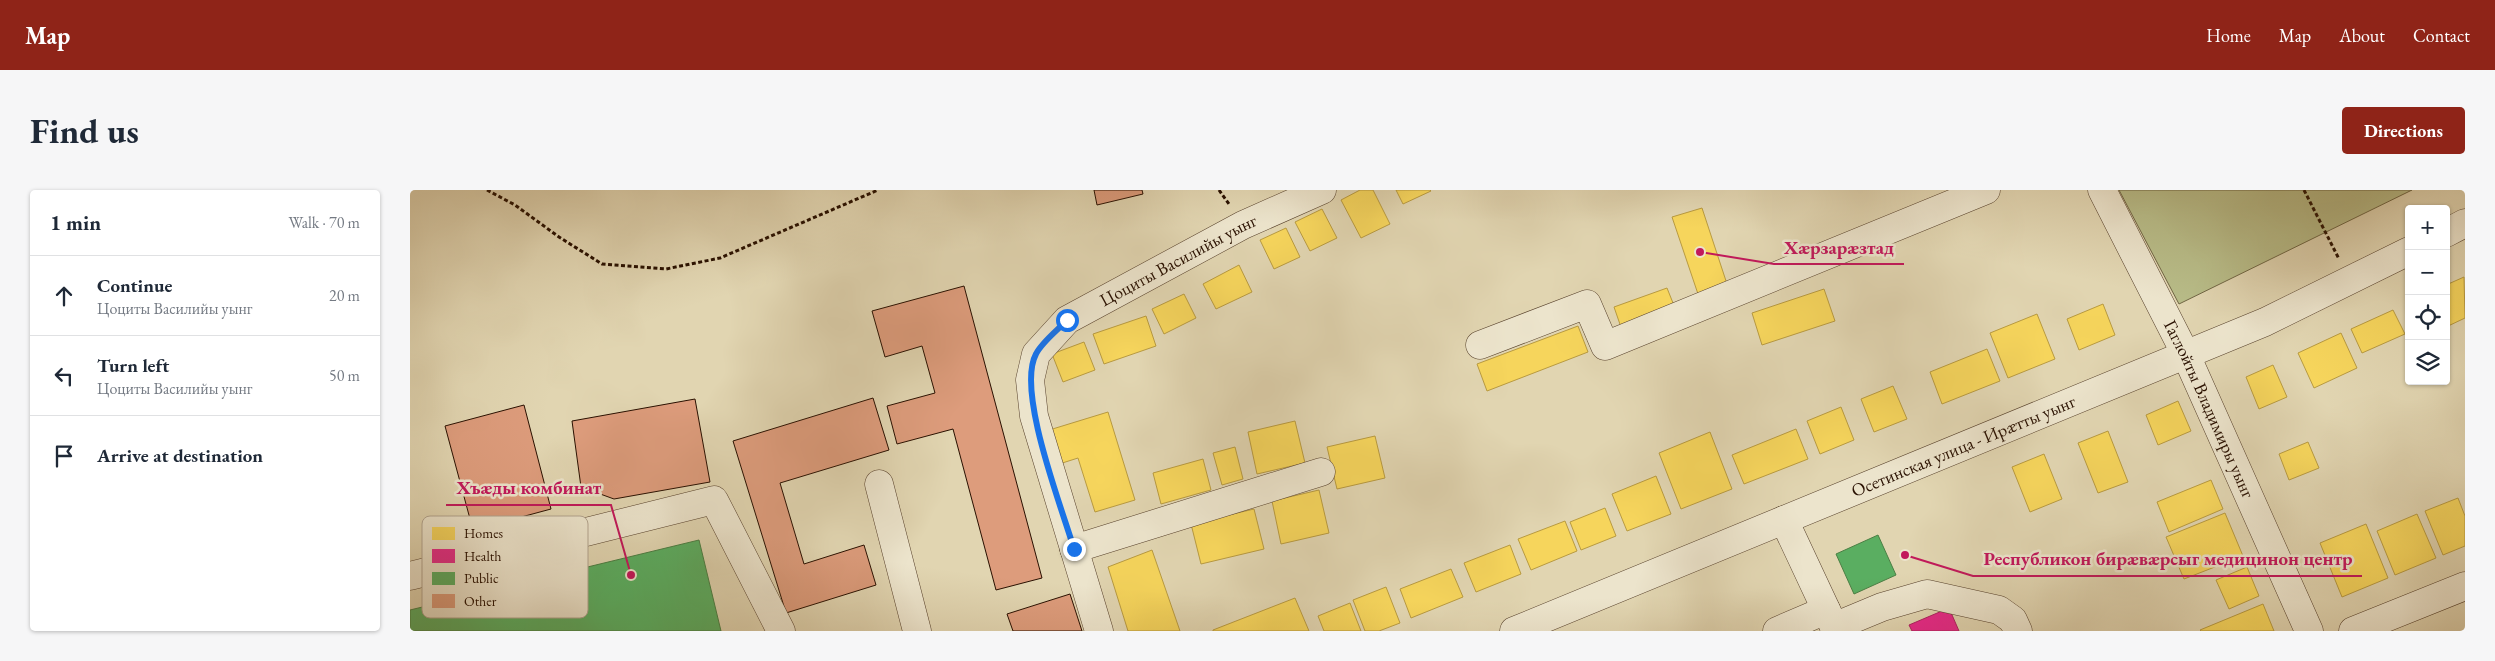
<!DOCTYPE html>
<html lang="en">
<head>
<meta charset="utf-8">
<style>
	:root { --surface:#fff; --page:#f6f6f7; --text:#1f2937; --muted:#747a83; --line:#e0e1e3; --accent:#8f2418 }
	body { margin:0; font-family:"EB Garamond",serif; background:var(--page); color:var(--text) }
	.controls { position:absolute; right:15px; top:15px; display:grid; overflow:hidden; border-radius:5px; box-shadow:0 1px 4px #0004 }
	.controls button { width:45px; height:45px; display:grid; place-items:center; padding:0; border:0; border-bottom:1px solid var(--line); background:var(--surface); color:var(--text); font:25px sans-serif }
	.stop { position:absolute; width:15px; height:15px; margin:-11px; border:4px solid #1a73e8; border-radius:50%; background:#fff }
	.stop.end { background:#1a73e8; border-color:#fff; box-shadow:0 1px 5px #0008 }
	.list { margin:0; padding:0; list-style:none }
	h2 { display:flex; justify-content:space-between; align-items:center; height:65px; margin:0; padding:0 20px; font-size:21px }
	h2 small { font-size:16px; font-weight:400; color:var(--muted) }
	.list li { display:grid; grid-template-columns:32px 1fr auto; gap:15px; align-items:center; box-sizing:border-box; height:80px; padding:0 20px; border-top:1px solid var(--line) }
	.list b { display:block; font-size:19px; white-space:nowrap }
	.list p { margin:0; font-size:16px; white-space:nowrap; color:var(--muted) }
	.list em { font-size:16px; font-style:normal; color:var(--muted) }
	.icon { flex:none; width:28px; height:28px; fill:none; stroke:currentColor; stroke-width:2; stroke-linecap:round; stroke-linejoin:round }
	.map { position:relative; flex:none; width:2055px; height:441px; overflow:hidden; border-radius:5px }
	header { display:flex; align-items:center; gap:30px; box-sizing:border-box; height:70px; padding:0 25px; background:var(--accent); color:#fff }
	header strong { font-size:24px }
	nav { display:flex; gap:28px; margin-inline-start:auto; font-size:18px }
	.intro { display:flex; align-items:center; justify-content:space-between; box-sizing:border-box; height:120px; padding:0 30px }
	h1 { margin:0; font-size:35px }
	.button { padding:12px 22px; border-radius:5px; background:var(--accent); color:#fff; font-size:18px; font-weight:700 }
	main { display:flex; gap:30px; padding:0 30px }
	aside { flex:1; background:var(--surface); border-radius:5px; box-shadow:0 1px 4px #0004 }
	.map>svg:first-child { display:block }
</style>
</head>
<body>
<header>
<strong>Map</strong>
<nav><a>Home</a><a>Map</a><a>About</a><a>Contact</a></nav>
</header>
<div class="intro"><h1>Find us</h1><a class="button">Directions</a></div>
<main>
<aside>
<h2>1 min<small>Walk · 70 m</small></h2>
<ul class="list">
<li><svg class="icon" aria-label="ahead" viewBox="0 0 24 24"><path d="M12 20V5M6 11l6-6 6 6"/></svg><div><b>Continue</b><p>Цоциты Василийы уынг</p></div><em>20 m</em></li>
<li><svg class="icon" aria-label="left" viewBox="0 0 24 24"><path d="M17 20v-9H6M10 6l-5 5 5 5"/></svg><div><b>Turn left</b><p>Цоциты Василийы уынг</p></div><em>50 m</em></li>
<li><svg class="icon" aria-label="arrive" viewBox="0 0 24 24"><path d="M6 21V4h12l-3 4 3 4H6"/></svg><div><b>Arrive at destination</b></div></li>
</ul>
</aside>
<div class="map">
<svg width="2055" height="441" viewBox="0 0 2055 441">
	<rect width="100%" height="100%" fill="#e1d5b1"/>
	<filter id="stains"><feTurbulence type="fractalNoise" baseFrequency=".004" numOctaves="4"/><feColorMatrix values="0 0 0 0 .2 0 0 0 0 .09 0 0 0 0 .02 0 0 0 .5 -.17"/></filter>
	<radialGradient id="worn" r=".72"><stop offset=".6" stop-color="#630" stop-opacity="0"/><stop offset="1" stop-color="#630" stop-opacity=".3"/></radialGradient>
	<path fill="#b8bc88" stroke="#706644" d="M1709 0H2002L1769 114Z"/>
	<g fill="#f6d55c" stroke="#b89a40">
		<path d="M950 0H963L980 34 951 48 931 10Z"/>
		<path d="M986 0H1020L1021 1 993 14Z"/>
		<path d="M1292 18 1318 97 1289 107 1262 27Z"/>
		<path d="M912 19 927 48 900 61 885 32Z"/>
		<path d="M876 38 890 67 864 79 850 50Z"/>
		<path d="M829 75 842 102 806 119 793 94Z"/>
		<path d="M2054 87 2055 128 2036 137V95Z"/>
		<path d="M1257 98 1267 123 1213 143 1204 117Z"/>
		<path d="M1414 99 1425 131 1352 155 1342 123Z"/>
		<path d="M774 104 786 128 754 144 742 119Z"/>
		<path d="M1693 114 1705 145 1669 160 1657 129Z"/>
		<path d="M1983 120 1995 144 1952 163 1941 139Z"/>
		<path d="M1627 124 1645 169 1598 188 1580 143Z"/>
		<path d="M736 126 746 156 694 174 683 144Z"/>
		<path d="M1168 136 1178 162 1077 201 1067 174Z"/>
		<path d="M1931 143 1947 178 1904 198 1888 163Z"/>
		<path d="M674 152 685 180 653 192 642 164Z"/>
		<path d="M1577 159 1590 191 1532 214 1520 182Z"/>
		<path d="M1863 175 1877 207 1849 219 1836 187Z"/>
		<path d="M1483 196 1497 229 1464 242 1451 209Z"/>
		<path d="M1768 211 1781 241 1748 255 1736 225Z"/>
		<path d="M1431 217 1444 250 1410 264 1397 231Z"/>
		<path d="M698 222 725 310 685 322 668 268 646 275 636 241Z"/>
		<path d="M885 231 895 273 847 284 838 242Z"/>
		<path d="M1386 239 1398 269 1334 294 1322 265Z"/>
		<path d="M1698 241 1718 292 1688 303 1668 253Z"/>
		<path d="M1300 242 1322 299 1271 319 1249 263Z"/>
		<path d="M965 246 975 288 927 299 917 257Z"/>
		<path d="M1898 252 1909 278 1879 290 1869 264Z"/>
		<path d="M825 257 833 289 812 295 803 263Z"/>
		<path d="M1634 264 1652 309 1620 322 1602 277Z"/>
		<path d="M793 269 801 300 751 314 743 283Z"/>
		<path d="M1246 286 1261 324 1217 341 1202 304Z"/>
		<path d="M1801 290 1813 319 1759 342 1747 312Z"/>
		<path d="M909 300 919 343 871 354 862 311Z"/>
		<path d="M2048 308 2055 326V356L2033 365 2015 321Z"/>
		<path d="M1195 318 1206 346 1171 360 1160 332Z"/>
		<path d="M844 319 854 359 791 374 781 334Z"/>
		<path d="M1815 323 1833 366 1774 389 1756 347Z"/>
		<path d="M2007 324 2026 368 1985 385 1967 341Z"/>
		<path d="M1155 331 1167 361 1121 380 1108 349Z"/>
		<path d="M1956 334 1978 388 1932 407 1910 353Z"/>
		<path d="M1100 355 1111 384 1066 402 1054 373Z"/>
		<path d="M742 360 770 441H718L698 377Z"/>
		<path d="M1837 377 1849 406 1819 419 1806 390Z"/>
		<path d="M1041 379 1053 407 1001 428 990 399Z"/>
		<path d="M976 397 990 433 969 441H955L943 410Z"/>
		<path d="M885 408 899 441H803V440Z"/>
		<path d="M940 413 951 441H914L908 426Z"/>
		<path d="M1853 414 1864 441H1791L1790 440Z"/>
	</g>
	<path fill="#e7298a" stroke="#ae2261" d="M1539 418 1549 441H1502L1499 435Z"/>
	<g fill="#5aae61" stroke="#4b7f44">
		<path d="M1468 345 1486 385 1444 404 1426 364Z"/>
		<path d="M289 350 311 441H0V420Z"/>
	</g>
	<g fill="#dd9c7c" stroke="#291000">
		<path d="M684 0H732L733 4 687 15Z"/>
		<path d="M554 96 632 388 586 400 543 239 487 254 477 216 525 203 512 156 475 167 462 121Z"/>
		<path d="M463 208 479 260 370 293 394 374 454 355 466 395 376 423 323 251Z"/>
		<path d="M285 209 300 292 204 309 171 297 162 231Z"/>
		<path d="M114 215 141 319 63 340 35 236Z"/>
		<path d="M660 404 672 441H603L597 424Z"/>
	</g>
	<g fill="none" stroke-linecap="round" stroke-linejoin="round">
		<g stroke="#57412c" stroke-width="29">
			<g id="minor">
				<path id="s1" d="M1692 0 1776 165 1899 441"/>
				<path d="M2036 43 2055 33"/>
				<path d="M1070 155 1177 114 1195 156 1576 0"/>
				<path d="M469 294 507 441"/>
				<path d="M1374 330 1426 441"/>
				<path d="M664 359 911 282"/>
				<path d="M0 386 304 310 371 441"/>
				<path d="M1424 437 1472 417 1517 404 1589 420 1603 430 1608 441"/>
				<path id="s2" d="M689 441 624 226 620 190 626 164 657 130 833 35 912 0"/>
				<path id="s3" d="M1104 441 1855 132 1999 61"/>
				<path d="M1367 441 1416 420"/>
				<path d="M1943 441 2055 396"/>
			</g>
		</g>
		<g stroke="#291000" stroke-width="3" stroke-dasharray="4 2.5" stroke-linecap="butt">
			<path d="M77 0 105 15 149 47 192 74 256 79 310 68 468 0"/>
			<path d="M809 0 819 14"/>
			<path d="M1894 0 1929 69"/>
		</g>
		<use href="#minor" stroke="#ece4cc" stroke-width="28"/>
	</g>
	<g fill="none" stroke-linecap="round" stroke-linejoin="round">
		<path stroke="#1a73e8" stroke-width="6" d="M657 130C648 140 632 152 626 164 606 201 652 318 664 359"/>
	</g>
	<g text-anchor="middle" stroke-width="5" stroke-linejoin="round" paint-order="stroke">
		<g font-size="18" fill="#291000" stroke="#ece4cc">
			<text dy="6" stroke="none"><textPath href="#s2" startOffset="460">Цоциты Василийы уынг</textPath></text>
			<text dy="6" stroke="none"><textPath href="#s1" startOffset="244">Гаглойты Владимиры уынг</textPath></text>
			<text dy="6" stroke="none"><textPath href="#s3" startOffset="486">Осетинская улица - Ирæтты уынг</textPath></text>
		</g>
	</g>
	<rect x="12" y="326" width="166" height="102" rx="8" fill="#ece4cc" stroke="#b2a48f" stroke-width="1"/>
	<rect x="22" y="337" width="23" height="13" fill="#f6d55c"/>
	<rect x="22" y="359" width="23" height="14" fill="#e7298a"/>
	<rect x="22" y="382" width="23" height="13" fill="#5aae61"/>
	<rect x="22" y="404" width="23" height="14" fill="#dd9c7c"/>
	<g font-size="14" fill="#291000">
		<text x="54" y="348">Homes</text>
		<text x="54" y="371">Health</text>
		<text x="54" y="393">Public</text>
		<text x="54" y="416">Other</text>
	</g>
	<path fill="none" stroke="#c2185b" stroke-width="2" d="M1290 62L1364 74H1494M221 385L201 315H36M1495 365L1563 386H1952"/>
	<g fill="#c2185b" stroke="#ece4cc" stroke-width="2">
		<circle cx="1290" cy="62" r="5"/>
		<circle cx="221" cy="385" r="5"/>
		<circle cx="1495" cy="365" r="5"/>
	</g>
	<g font-size="19" text-anchor="middle" font-weight="bold" fill="#c2185b" stroke="#ece4cc" stroke-width="5" stroke-linejoin="round" paint-order="stroke">
		<text x="1429" y="64">Хæрзарæзтад</text>
		<text x="119" y="304">Хъæды комбинат</text>
		<text x="1758" y="375">Республикон бирæвæрсыг медицинон центр</text>
	</g>
	<rect width="100%" height="100%" filter="url(#stains)"/>
	<rect width="100%" height="100%" fill="url(#worn)"/>
</svg>
<div class="controls">
<button>+</button>
<button>−</button>
<button><svg class="icon" aria-label="locate" viewBox="0 0 24 24"><circle cx="12" cy="12" r="6"/><path d="M12 2v4M12 18v4M2 12h4M18 12h4"/></svg></button>
<button><svg class="icon" aria-label="layers" viewBox="0 0 24 24"><path d="M12 4l9 5-9 5-9-5zM3 14l9 5 9-5"/></svg></button>
</div>
<div class="stop" style="left:657px;top:130px"></div>
<div class="stop end" style="left:664px;top:359px"></div>
</div>
</main>
</body>
</html>
